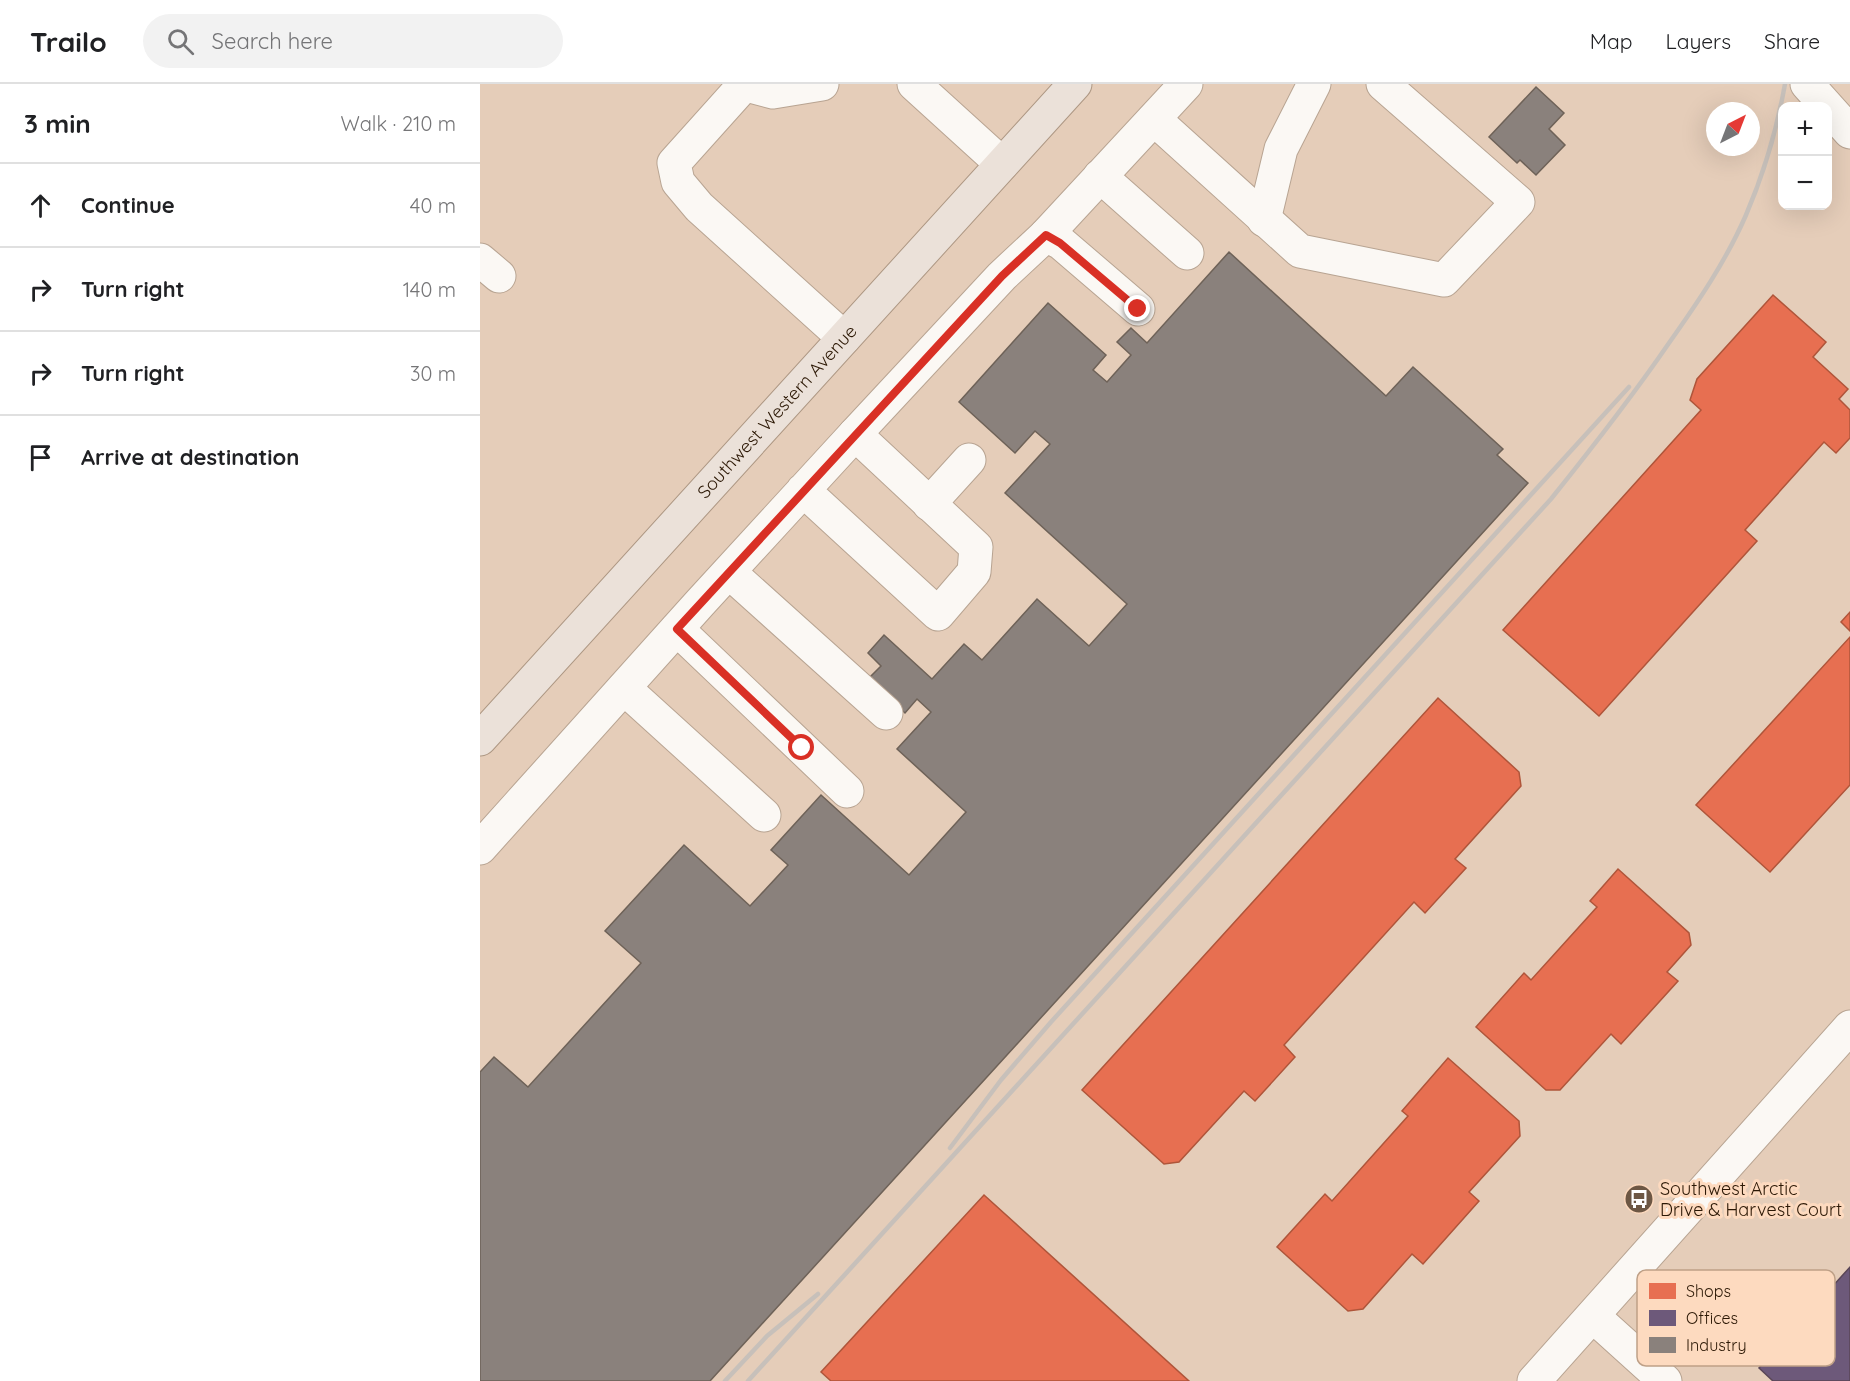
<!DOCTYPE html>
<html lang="en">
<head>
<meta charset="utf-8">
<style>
	:root { --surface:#fff; --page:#f2f2f2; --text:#202124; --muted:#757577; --line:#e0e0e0 }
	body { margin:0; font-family:Quicksand,sans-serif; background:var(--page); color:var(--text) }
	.controls { position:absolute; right:18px; top:18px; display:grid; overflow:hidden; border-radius:12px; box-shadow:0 6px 24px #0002 }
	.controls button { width:54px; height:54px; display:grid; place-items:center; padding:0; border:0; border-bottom:2px solid var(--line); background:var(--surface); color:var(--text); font:30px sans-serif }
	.compass { position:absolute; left:1226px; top:18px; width:54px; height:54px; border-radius:50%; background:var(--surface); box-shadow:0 6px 24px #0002; rotate:42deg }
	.stop { position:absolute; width:18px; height:18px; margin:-14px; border:4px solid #d93025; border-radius:50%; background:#fff }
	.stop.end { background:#d93025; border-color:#fff; box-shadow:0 2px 6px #0008 }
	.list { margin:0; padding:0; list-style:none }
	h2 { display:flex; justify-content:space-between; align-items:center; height:78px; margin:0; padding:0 24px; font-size:26px }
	h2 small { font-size:20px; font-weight:400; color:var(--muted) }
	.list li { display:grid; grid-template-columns:39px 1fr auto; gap:18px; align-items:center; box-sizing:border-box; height:84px; padding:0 24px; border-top:2px solid var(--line) }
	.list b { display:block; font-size:22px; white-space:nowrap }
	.list em { font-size:20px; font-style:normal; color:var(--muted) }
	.icon { flex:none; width:33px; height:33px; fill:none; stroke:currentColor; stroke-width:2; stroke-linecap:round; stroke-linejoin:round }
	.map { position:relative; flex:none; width:1370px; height:1297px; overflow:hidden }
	header { display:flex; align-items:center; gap:36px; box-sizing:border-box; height:84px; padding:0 30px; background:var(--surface); border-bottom:2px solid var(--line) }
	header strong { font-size:28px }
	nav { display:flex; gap:33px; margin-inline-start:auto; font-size:21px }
	.search { width:420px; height:54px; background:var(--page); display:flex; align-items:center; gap:15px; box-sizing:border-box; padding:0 21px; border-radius:33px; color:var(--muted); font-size:22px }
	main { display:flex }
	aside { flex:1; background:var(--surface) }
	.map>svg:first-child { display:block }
</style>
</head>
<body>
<header>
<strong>Trailo</strong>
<div class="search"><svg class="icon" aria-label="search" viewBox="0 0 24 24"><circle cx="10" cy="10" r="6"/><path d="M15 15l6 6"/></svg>Search here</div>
<nav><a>Map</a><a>Layers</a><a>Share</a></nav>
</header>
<main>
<aside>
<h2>3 min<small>Walk · 210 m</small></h2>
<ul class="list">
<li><svg class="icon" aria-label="ahead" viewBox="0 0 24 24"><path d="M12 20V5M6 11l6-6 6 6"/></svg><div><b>Continue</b></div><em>40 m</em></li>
<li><svg class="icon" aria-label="right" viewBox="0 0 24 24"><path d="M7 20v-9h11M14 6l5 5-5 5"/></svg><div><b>Turn right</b></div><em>140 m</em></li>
<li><svg class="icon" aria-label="right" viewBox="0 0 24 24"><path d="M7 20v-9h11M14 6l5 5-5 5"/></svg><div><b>Turn right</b></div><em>30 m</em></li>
<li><svg class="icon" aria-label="arrive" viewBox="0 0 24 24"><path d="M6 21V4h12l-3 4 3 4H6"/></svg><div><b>Arrive at destination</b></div></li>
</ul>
</aside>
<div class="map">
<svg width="1370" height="1297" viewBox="0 0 1370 1297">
	<rect width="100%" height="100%" fill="#e5cdb9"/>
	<g fill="#e76f51" stroke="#af553a" stroke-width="1.5">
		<path d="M1293 211 1346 258 1333 273 1368 305 1359 315 1370 326V354L1356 369 1344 358 1265 446 1277 457 1119 632 1023 546 1221 326 1210 316 1217 295Z"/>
		<path d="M1370 528V547L1361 538Z"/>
		<path d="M1370 553V701L1290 788 1216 721Z"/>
		<path d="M958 614 1039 688 1041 702 975 775 986 784 945 829 934 818 804 961 815 973 775 1017 764 1007 699 1078 684 1080 602 1006Z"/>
		<path d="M1138 785 1209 849 1211 861 1187 888 1198 897 1141 960 1131 950 1080 1006H1066L996 943 1044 889 1051 896 1117 823 1110 817Z"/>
		<path d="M968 974 1039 1037 1040 1052 989 1108 999 1117 943 1180 932 1170 883 1225 868 1227 797 1163 845 1110 852 1117 928 1032 922 1027Z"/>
		<path d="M504 1111 709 1297H351L341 1288Z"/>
	</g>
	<path fill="#6d597a" stroke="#5a4657" stroke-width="1.5" d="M1370 1183V1297H1293L1279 1284Z"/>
	<g fill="#8a817c" stroke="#6e6258" stroke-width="1.5">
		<path d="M1056 3 1084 29 1069 45 1085 61 1056 91 1040 76 1037 79 1009 53Z"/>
		<path d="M749 168 906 312 933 283 1023 365 1017 371 1048 399 230 1297H0V988L14 973 48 1003 161 879 125 847 204 761 270 822 308 781 291 766 341 711 429 791 486 728 417 665 451 628 437 615 425 629 388 595 401 582 388 569 404 551 452 595 484 560 502 576 557 515 609 562 647 520 525 409 570 360 555 347 535 369 479 318 568 219 626 271 613 286 627 298 651 271 637 258 651 244 667 259Z"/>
	</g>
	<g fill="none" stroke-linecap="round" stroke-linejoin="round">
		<g stroke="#b8a492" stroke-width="35">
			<g id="minor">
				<path d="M263 0 293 8 342 0"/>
				<path d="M434 0 522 80"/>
				<path d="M1327 0 1370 48"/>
				<path d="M264 1 194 79 198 98 219 123 364 254"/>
				<path d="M674 35 820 167 964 196 1038 118 903 0"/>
				<path d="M620 92 707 169"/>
				<path d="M784 136 801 65 834 0"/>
				<path d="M0 176 19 192"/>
				<path d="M658 225 581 159 566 151 706 0"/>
				<path d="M375 350 522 192 566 151"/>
				<path d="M449 420 489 376"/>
				<path d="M249 488 406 629"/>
				<path d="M197 545 367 707"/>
				<path d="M144 604 284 731"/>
				<path d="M0 764 219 520C271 463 323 407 375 350L496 463 494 488 458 530 323 406"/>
				<path d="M1113 1232 1185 1297"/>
				<path d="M1054 1297 1370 943"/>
			</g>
		</g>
		<g stroke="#ad9783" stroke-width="35">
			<g id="major">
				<path id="s1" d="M0 655 595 0"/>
			</g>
		</g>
		<use href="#minor" stroke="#fbf8f4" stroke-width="33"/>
		<use href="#major" stroke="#ebe1d9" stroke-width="33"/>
		<g stroke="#c7c0ba" stroke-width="4.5">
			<path d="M470 1064 521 996 571 938 1149 303"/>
			<path d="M245 1297 287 1252 338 1210"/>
			<path d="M268 1297 1071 415C1112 364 1152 313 1189 259 1218 218 1246 177 1266 131 1284 89 1297 45 1305 0"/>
		</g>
	</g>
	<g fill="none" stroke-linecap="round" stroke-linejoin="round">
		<path stroke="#d93025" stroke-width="8" d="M322 664 197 545 522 192 566 151 580 159 658 225"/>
	</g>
	<defs>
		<g id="bus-disc" transform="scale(1.5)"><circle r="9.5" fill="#6d5744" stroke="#fddabf"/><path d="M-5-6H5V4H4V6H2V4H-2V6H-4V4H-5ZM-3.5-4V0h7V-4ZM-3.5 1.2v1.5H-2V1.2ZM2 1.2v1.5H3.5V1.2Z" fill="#fff"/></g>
	</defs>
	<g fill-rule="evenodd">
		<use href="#bus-disc" x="1159" y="1115"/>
	</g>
	<g text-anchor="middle" stroke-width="6" stroke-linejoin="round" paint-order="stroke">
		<g font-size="18" fill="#2c1805" stroke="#fddabf">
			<text dy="6" stroke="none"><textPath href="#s1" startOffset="442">Southwest Western Avenue</textPath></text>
		</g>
		<g font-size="18" fill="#2c1805" stroke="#fddabf" text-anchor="start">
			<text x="1180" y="1111">Southwest Arctic<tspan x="1180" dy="21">Drive &amp; Harvest Court</tspan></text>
		</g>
	</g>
	<rect x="1157" y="1186" width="198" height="96" rx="9" fill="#fddabf" stroke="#bea087" stroke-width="1.5"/>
	<rect x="1169" y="1199" width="27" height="16" fill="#e76f51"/>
	<rect x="1169" y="1226" width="27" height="16" fill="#6d597a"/>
	<rect x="1169" y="1253" width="27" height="16" fill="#8a817c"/>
	<g font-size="16" fill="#2c1805">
		<text x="1206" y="1213">Shops</text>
		<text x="1206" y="1240">Offices</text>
		<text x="1206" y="1267">Industry</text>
	</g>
</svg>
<div class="controls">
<button>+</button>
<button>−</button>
</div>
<svg class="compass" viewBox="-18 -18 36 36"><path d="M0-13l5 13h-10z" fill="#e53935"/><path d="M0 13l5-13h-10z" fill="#757577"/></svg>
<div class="stop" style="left:322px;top:664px"></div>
<div class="stop end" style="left:658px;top:225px"></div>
</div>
</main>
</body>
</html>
